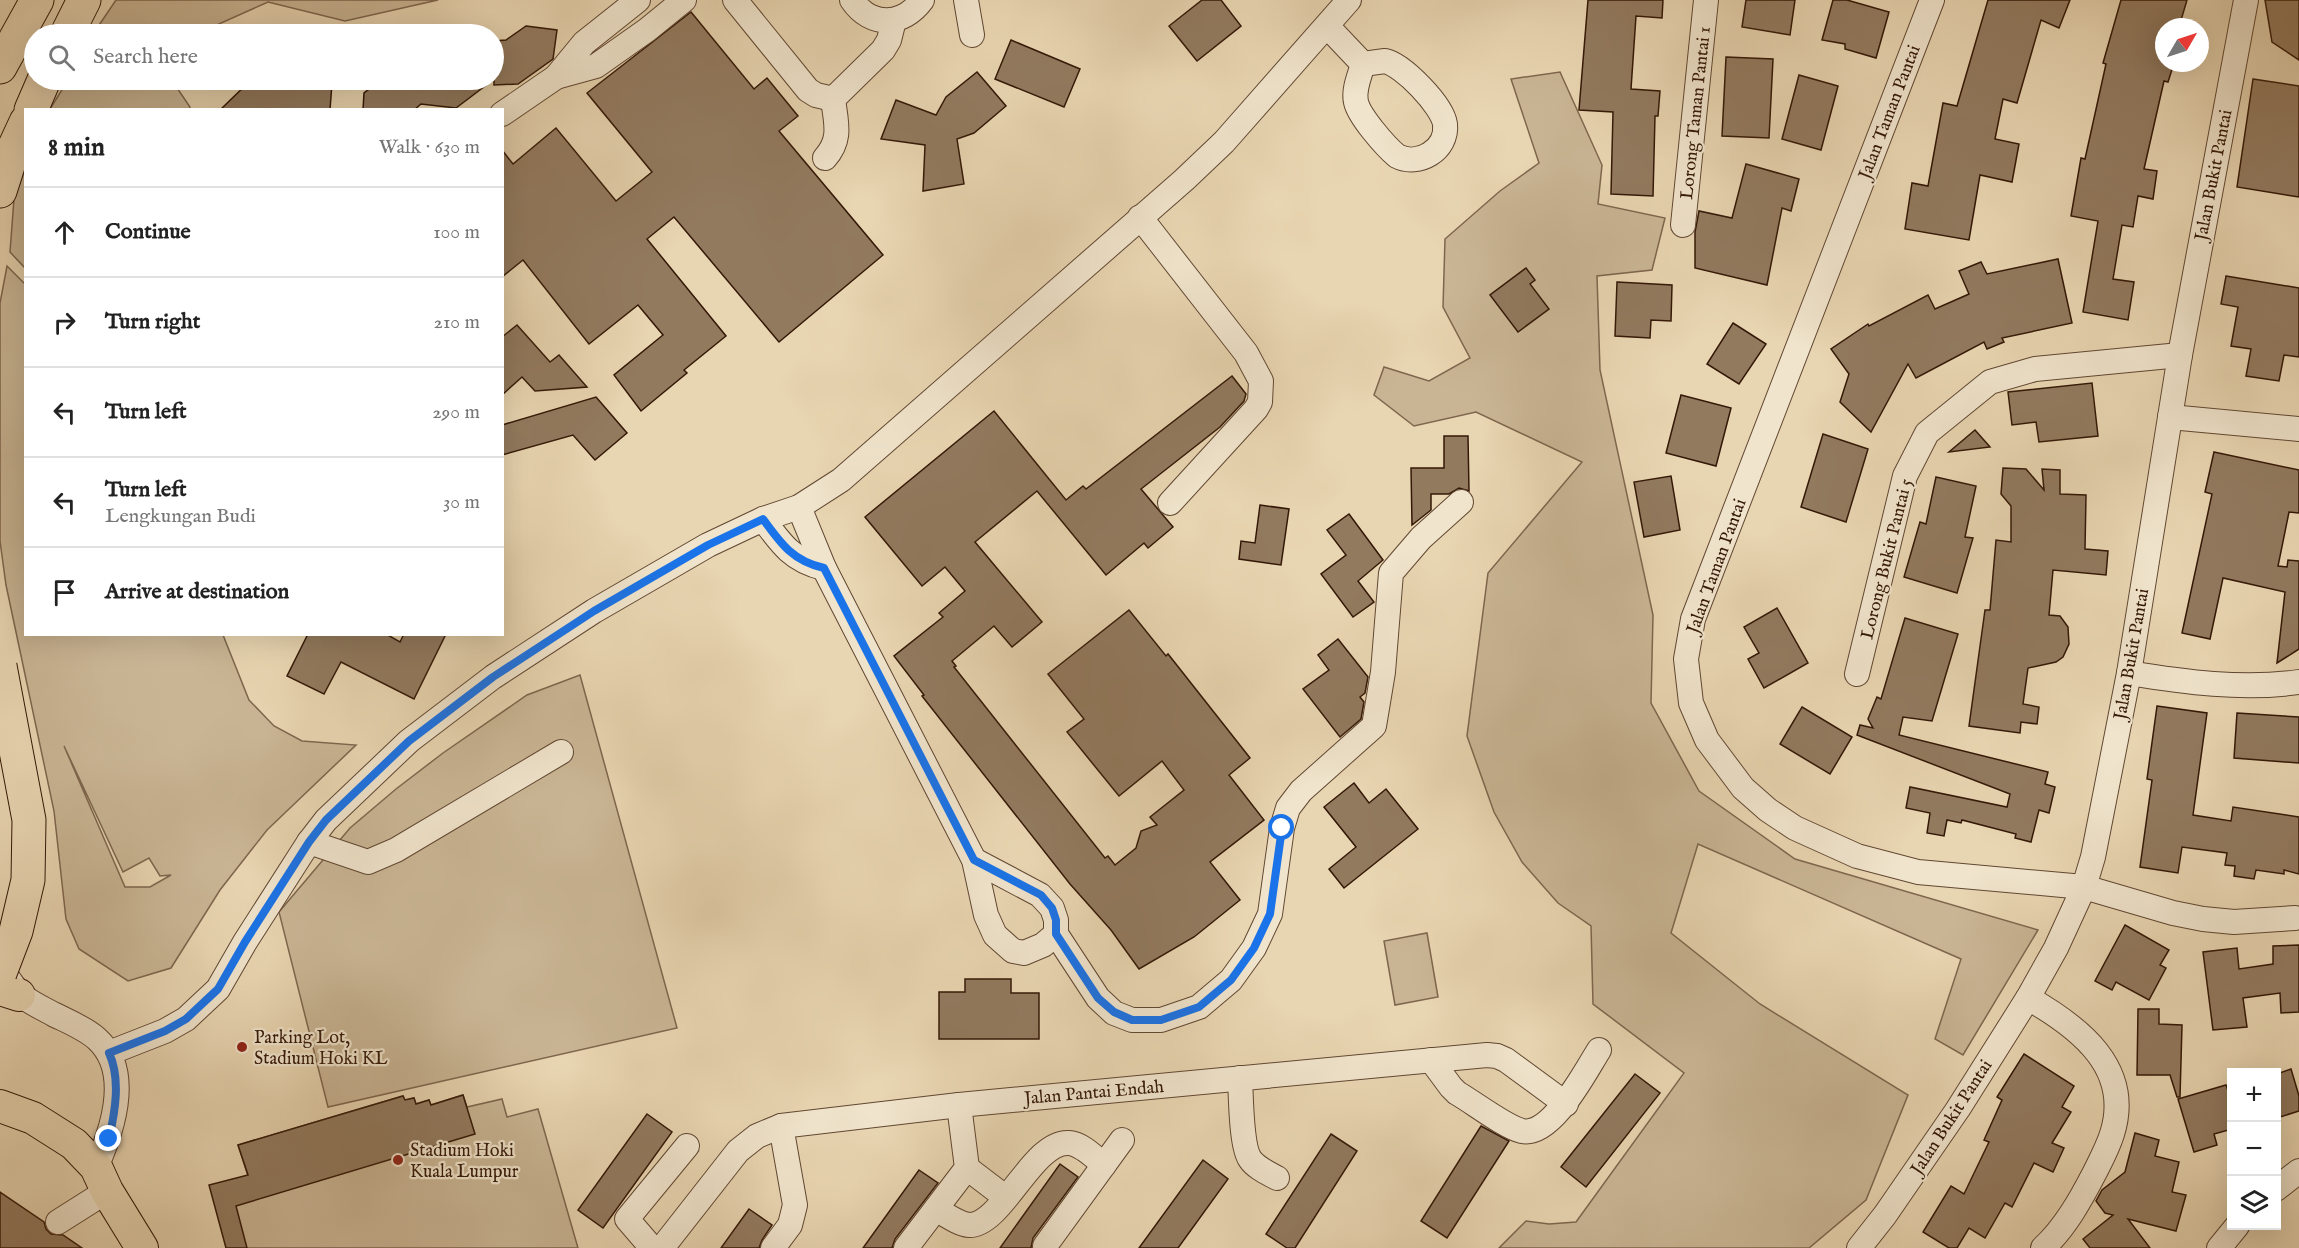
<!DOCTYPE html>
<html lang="en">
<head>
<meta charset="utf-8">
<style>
	:root { --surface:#fff; --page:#f2f2f2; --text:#222; --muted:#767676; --line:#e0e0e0 }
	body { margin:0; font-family:"IM FELL English",serif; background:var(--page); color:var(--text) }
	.controls { position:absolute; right:18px; bottom:18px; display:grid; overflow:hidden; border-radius:0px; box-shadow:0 6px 24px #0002 }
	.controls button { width:54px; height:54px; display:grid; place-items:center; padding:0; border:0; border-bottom:2px solid var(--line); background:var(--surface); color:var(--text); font:30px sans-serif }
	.compass { position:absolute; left:2155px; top:18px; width:54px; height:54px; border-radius:50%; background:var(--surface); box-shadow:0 6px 24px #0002; rotate:51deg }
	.stop { position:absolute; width:18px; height:18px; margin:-14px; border:4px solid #1a73e8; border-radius:50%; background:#fff }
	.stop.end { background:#1a73e8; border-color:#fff; box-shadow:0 2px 6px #0008 }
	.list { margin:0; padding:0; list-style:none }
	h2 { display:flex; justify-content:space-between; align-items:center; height:78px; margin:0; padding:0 24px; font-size:26px }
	h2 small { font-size:20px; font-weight:400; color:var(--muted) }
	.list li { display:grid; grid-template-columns:39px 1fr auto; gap:18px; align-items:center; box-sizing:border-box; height:90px; padding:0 24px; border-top:2px solid var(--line) }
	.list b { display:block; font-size:22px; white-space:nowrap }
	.list p { margin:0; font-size:20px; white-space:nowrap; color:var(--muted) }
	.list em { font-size:20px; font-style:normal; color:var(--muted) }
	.icon { flex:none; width:33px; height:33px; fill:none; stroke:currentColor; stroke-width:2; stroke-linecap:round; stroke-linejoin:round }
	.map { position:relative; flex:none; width:2299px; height:1248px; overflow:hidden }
	.search { position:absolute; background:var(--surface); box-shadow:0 6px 24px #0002; left:24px; top:24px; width:480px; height:66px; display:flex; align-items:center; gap:15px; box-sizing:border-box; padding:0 21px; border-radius:33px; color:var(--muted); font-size:22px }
	.panel { position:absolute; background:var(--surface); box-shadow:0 6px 24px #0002; left:24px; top:108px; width:480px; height:528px; border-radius:0px }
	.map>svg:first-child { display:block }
</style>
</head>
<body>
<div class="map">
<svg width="2299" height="1248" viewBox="0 0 2299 1248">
	<rect width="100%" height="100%" fill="#e8d5b1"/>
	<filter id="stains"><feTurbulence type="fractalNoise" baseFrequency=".00333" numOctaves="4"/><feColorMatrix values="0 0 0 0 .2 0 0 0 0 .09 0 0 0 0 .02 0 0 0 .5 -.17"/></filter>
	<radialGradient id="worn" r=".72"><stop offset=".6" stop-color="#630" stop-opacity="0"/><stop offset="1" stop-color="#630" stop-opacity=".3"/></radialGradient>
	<g fill="#c9b594" stroke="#7e664e" stroke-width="1.5" fill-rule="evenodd">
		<path d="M116 0H438L345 21 268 2 212 27 206 34H93Z"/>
		<path d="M1560 72 1602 165 1598 204 1665 218 1652 270 1597 276 1600 370 1653 615 1651 703 1699 791 1795 859 2038 930 1963 1055 1935 1039 1961 959 1698 844 1671 933 1760 1004 1908 1095 1866 1200 1809 1248H1499L1526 1221 1549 1224 1576 1222 1684 1073 1593 1004 1591 926 1558 903 1522 862 1494 812 1467 736 1488 573 1582 462 1476 412 1414 426 1374 395 1384 367 1429 381 1470 358 1443 307 1445 239 1500 191 1539 163 1511 79Z"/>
		<path d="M68 80H174L173 82 190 107 189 110 50 109Z"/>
		<path d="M25 170V268L10 252 14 199Z"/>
		<path d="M7 266 25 284 26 634 223 635 249 700 274 726 302 741 356 745 267 830 220 890 171 968 128 981 79 949 66 919 54 811 6 585 0 541V303ZM64 746 123 872 149 858 160 876 171 875 150 887H125Z"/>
		<path d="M580 675 677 1028 328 1107 279 912 350 828 396 789 443 753 527 695Z"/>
		<path d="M1427 933 1438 997 1395 1005 1384 941Z"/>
		<path d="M463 1095 467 1107 502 1099 507 1117 538 1109 578 1248H226L229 1180 248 1176 238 1145 403 1096 405 1100 414 1098 416 1104 429 1100 431 1105Z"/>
	</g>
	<g fill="#927a5f" stroke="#341807" stroke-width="1.5">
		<path d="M1202 0H1221L1241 26 1197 61 1169 26Z"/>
		<path d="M1588 0H1663L1662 18 1636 16 1631 89 1660 91 1658 116H1655L1653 196 1611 194 1613 112 1579 110Z"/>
		<path d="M1746 0H1795L1790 35 1742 27Z"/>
		<path d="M1833 0H1847L1889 12 1876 58 1845 49V44L1822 40Z"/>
		<path d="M1988 0H2070L2059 28 2041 20 2017 103 2003 99 1995 139 2019 144 2012 182 1980 175 1969 240 1905 229 1912 183 1928 186 1943 103 1957 106Z"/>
		<path d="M2121 0H2187L2179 27H2164V63H2174L2168 82 2164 81 2144 169 2157 171 2153 199 2138 196 2133 227 2122 225 2113 279 2134 282 2128 320 2083 312 2098 221 2071 216 2081 158 2085 159 2106 64 2103 63Z"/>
		<path d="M2265 0H2299V60L2272 42Z"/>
		<path d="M691 12 754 89 767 78 798 116 779 131 883 255 779 342 674 217 647 239 726 336 684 370 687 373 641 411 614 375 663 335 638 305 589 344 523 260 502 277V150L513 164 556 128 616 201 652 172 587 93Z"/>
		<path d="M526 26 557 30 553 59 518 84 494 85V41L506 40Z"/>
		<path d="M1011 40 1080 69 1064 107 995 79Z"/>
		<path d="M1726 57 1773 59 1769 138 1722 136Z"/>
		<path d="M977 72 1006 106 974 133 957 139 964 184 923 191 925 145 881 139 896 100 936 115 946 97Z"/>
		<path d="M1799 75 1838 86 1821 150 1782 139Z"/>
		<path d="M2253 79 2299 86V197L2237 187Z"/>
		<path d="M251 80H293L332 83 330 110H220Z"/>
		<path d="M381 80H493L456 108 421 104 414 110H363L364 93Z"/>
		<path d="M1746 164 1799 179 1791 211 1782 208 1767 285 1695 268V232L1699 211 1732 218Z"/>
		<path d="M2058 259 2072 323 2002 338 2004 342 1987 349 1984 342 1916 378 1908 364 1871 432 1840 402 1849 374 1831 349 1868 324 1869 326 1928 295 1935 309 1969 294 1959 271 1981 262 1987 274Z"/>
		<path d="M1526 268 1535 280 1530 284 1549 309 1518 332 1490 295Z"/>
		<path d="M2226 276 2299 288V357L2284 355 2279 381 2246 376 2251 349 2231 346 2238 307 2221 304Z"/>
		<path d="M1617 282 1672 285 1671 321 1651 320 1650 338 1615 336Z"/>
		<path d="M1733 323 1766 344 1739 384 1707 364Z"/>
		<path d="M517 325 550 362 559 355 587 387 535 391 522 377 502 395V337Z"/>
		<path d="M1232 376 1246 394 1244 401 1220 427 1141 489 1173 527 1148 548 1144 543 1106 575 1037 491 975 542 1042 622 1012 647 994 626 952 661 956 666 954 667 1105 858 1108 856 1115 865 1136 848 1141 831 1157 825 1150 817 1184 790 1162 761 1119 796 1067 732 1084 719 1048 674 1129 610 1166 656 1168 654 1250 758 1229 775 1264 820 1210 862 1240 900 1194 937 1139 969 1111 930 1070 884 922 696 924 695 894 656 943 617 939 613 965 591 945 567 922 586 865 517 994 411 1066 500 1083 486 1086 489Z"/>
		<path d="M2092 383 2098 436 2039 442 2036 422 2012 425 2008 392Z"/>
		<path d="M1681 395 1731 408 1716 466 1666 453Z"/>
		<path d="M596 397 627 433 595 460 573 435 502 455V425Z"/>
		<path d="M1975 430 1990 447 1949 452Z"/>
		<path d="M1823 434 1868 449 1846 522 1801 507Z"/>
		<path d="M1444 436H1468L1469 491 1459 488 1449 494H1431V510L1412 525 1411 468H1444Z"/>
		<path d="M2214 452 2299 470V513L2289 512 2278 566 2287 567 2288 560 2299 561V649L2277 663 2285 592 2223 578 2210 639 2182 633 2212 494 2205 492Z"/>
		<path d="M2003 468 2026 469 2044 490 2042 469 2060 470V494L2086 495 2085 549 2108 551 2106 575 2053 570 2049 615 2060 616 2068 627 2069 644 2063 657 2056 662 2028 668 2023 704 2039 707 2037 724 2021 722 2020 733 1969 726 1985 610H1990L1996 540 2011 542V506L2001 494Z"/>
		<path d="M1671 476 1680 530 1644 537 1634 482Z"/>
		<path d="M1936 477 1976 486 1965 537 1973 538 1957 593 1904 577 1920 522 1926 524Z"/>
		<path d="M1260 505 1289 509 1281 565 1239 559 1241 541 1255 543Z"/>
		<path d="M1349 514 1383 560 1358 581 1374 602 1353 617 1321 574 1346 555 1327 530Z"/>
		<path d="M1777 608 1808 663 1764 688 1748 659 1759 653 1744 627Z"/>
		<path d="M1905 618 1958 634 1932 721 1903 717 1899 735 2048 772 2045 784 2055 787 2049 813 2039 810 2031 842 2015 838 2016 834 1962 820 1961 823 1947 820 1944 836 1927 833 1930 813 1906 808 1910 787 2007 807 2010 794 1857 735 1860 725 1873 728 1868 719 1877 697 1881 699Z"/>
		<path d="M308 634H386L400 642 404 634H446L414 699 341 662 324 694 287 676Z"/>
		<path d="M1338 639 1368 677 1365 693 1360 697 1364 702 1361 719 1340 737 1303 689 1329 670 1318 655Z"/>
		<path d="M2157 706 2207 713 2193 815 2231 821 2233 807 2299 817V874L2284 870V874L2256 870 2254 879 2234 876 2235 866 2225 865 2227 853 2182 847 2178 873 2140 867 2152 780 2147 779Z"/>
		<path d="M1802 707 1852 737 1830 774 1780 744Z"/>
		<path d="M2237 713 2299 717V763L2234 758Z"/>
		<path d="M1354 783 1369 803 1386 789 1418 829 1344 888 1329 869 1356 847 1324 807Z"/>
		<path d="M2125 925 2169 950 2160 965 2166 968 2149 1000 2116 982 2112 990 2095 981Z"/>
		<path d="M2299 945V1012L2281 1013 2280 993 2243 998 2247 1027 2213 1030 2203 952 2237 948 2239 969 2273 964V946Z"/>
		<path d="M965 979H1011V993H1039V1039H939V992H965Z"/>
		<path d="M2138 1009H2159V1024L2182 1025 2180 1097H2177L2170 1075H2137Z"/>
		<path d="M2024 1054 2074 1086 2062 1107 2071 1112 2052 1143 2064 1148 2053 1172 2034 1163 2012 1207 2005 1203 1985 1238 1969 1228 1957 1248H1949L1923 1232 1951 1186 1964 1194 1989 1142 1984 1140 2002 1100 1997 1097Z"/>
		<path d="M2291 1069 2299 1096V1111L2277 1118V1074Z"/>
		<path d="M1635 1074 1660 1093 1586 1187 1561 1167Z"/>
		<path d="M2226 1085 2232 1102V1129L2214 1134 2217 1145 2194 1152 2178 1099Z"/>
		<path d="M463 1095 475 1134 236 1206 247 1248H226L209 1185 248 1175 238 1145 403 1096 405 1100 414 1098 416 1104 429 1100 431 1105Z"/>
		<path d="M647 1114 672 1132 603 1228 578 1210Z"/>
		<path d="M1481 1126 1509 1141 1447 1238 1421 1221Z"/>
		<path d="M2135 1133 2159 1140 2155 1156 2179 1162 2172 1192 2186 1195 2176 1231 2128 1219 2150 1248H2090L2083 1239 2113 1215 2105 1213 2096 1201 2102 1190 2125 1172Z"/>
		<path d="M1331 1134 1357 1151 1295 1248H1287L1266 1234Z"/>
		<path d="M1203 1160 1228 1179 1178 1248H1139Z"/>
		<path d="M1060 1164 1078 1177 1033 1238 1031 1248H1000Z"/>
		<path d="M919 1170 938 1183 895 1239 892 1248H863Z"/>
		<path d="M0 1192 44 1222 46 1229 51 1234 63 1235 82 1248H0Z"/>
		<path d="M749 1209 772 1225 762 1240 759 1248H721Z"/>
	</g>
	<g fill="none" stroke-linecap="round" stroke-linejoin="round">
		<g stroke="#614732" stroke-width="26">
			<g id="minor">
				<path d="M638 0 584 43 556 77 596 66 647 30 684 0"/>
				<path d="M735 0 808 90 816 95 833 99 883 50 889 40 894 20"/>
				<path d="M852 0C871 28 903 26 922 0"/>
				<path d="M966 0 972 35"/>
				<path d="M1932 0 1693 619 1686 659 1691 703 1707 740 1743 788 1768 810 1795 828 1857 856 1918 872 2084 887 2173 913 2203 919 2234 922 2295 918"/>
				<path d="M1327 26 1363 64"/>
				<path d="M1385 61C1403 65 1442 105 1445 124 1448 150 1418 167 1397 156 1385 146 1359 116 1356 102 1353 90 1360 75 1363 64Z"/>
				<path d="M502 114 556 77"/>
				<path d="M825 158C842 139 836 123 833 99"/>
				<path d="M1140 217 1246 353 1261 381 1260 402 1256 409 1170 503"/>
				<path d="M1683 225 1706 0"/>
				<path d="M2170 417 2299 429"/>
				<path d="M799 507 824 568 974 860 986 915 995 935 1013 951 1024 953 1043 945 1056 934"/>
				<path d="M763 519C781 544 793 561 824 568"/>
				<path d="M2129 673C2184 682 2242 690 2299 682"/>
				<path d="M1857 674 1905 476 1927 433 1990 382 2035 369 2180 355"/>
				<path d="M309 842 368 862 396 850 561 752"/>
				<path d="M974 860 1040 895 1052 908 1056 920V934L1098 998 1114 1013 1132 1020H1161L1199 1007 1231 980 1254 948 1270 914 1282 828 1288 808 1301 791 1374 726 1383 672 1391 573 1421 538 1461 502"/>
				<path d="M10 981C21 999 35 1004 53 1014 67 1021 85 1028 97 1039 132 1071 113 1129 96 1167"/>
				<path d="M2028 998C2079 1027 2133 1068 2112 1134 2108 1147 2101 1160 2095 1172 2081 1199 2065 1228 2043 1248"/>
				<path d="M109 1053 165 1031 186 1019 218 989 245 942 309 842 326 820 409 741 493 677 594 611 708 545 763 519 799 507 841 480 1184 180 1224 142 1349 0"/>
				<path d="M1431 1060 1451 1087 1457 1093C1473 1102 1505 1127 1522 1131 1552 1137 1585 1072 1599 1050"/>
				<path d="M1240 1078C1241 1096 1241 1146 1250 1159 1256 1168 1268 1173 1277 1178"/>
				<path d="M967 1168 1005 1197"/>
				<path d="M2276 1189 2299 1171"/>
				<path d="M936 1209C945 1214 958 1224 969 1225 1002 1226 1033 1140 1069 1143 1082 1144 1094 1157 1104 1165"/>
				<path d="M58 1222 107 1191"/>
				<path d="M1045 1246 1122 1140"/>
				<path d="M652 1248 627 1219 687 1146"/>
				<path d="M662 1248 738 1151 757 1136 781 1126 959 1105 1487 1055 1497 1056 1506 1060 1566 1104"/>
				<path d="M773 1248 790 1225 795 1205 781 1126"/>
				<path d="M906 1248 967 1168 959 1105"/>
				<path d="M1859 1248 1885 1215 1958 1109 2028 998 2056 948 2084 887 2093 857 2129 673 2180 355 2246 0"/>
				<path d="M2219 1248 2237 1226"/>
			</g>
		</g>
		<g stroke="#341807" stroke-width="34">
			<g id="major">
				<path d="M0 989 19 995"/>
				<path d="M0 1106 33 1118 74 1144 96 1167 107 1191 142 1248"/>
			</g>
		</g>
		<g stroke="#341807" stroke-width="35">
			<g id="highway">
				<path d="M67 34 84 0"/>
				<path d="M0 67 37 0"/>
				<path d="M31 110 44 80"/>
				<path d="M0 191 13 150 26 122"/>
			</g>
		</g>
		<use href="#minor" stroke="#f0e4cc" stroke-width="24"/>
		<use href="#major" stroke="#e8d5b1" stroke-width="32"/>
		<use href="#highway" stroke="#e8d5b1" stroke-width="33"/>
		<g stroke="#341807" stroke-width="35" stroke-linecap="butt">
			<path id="highway-bridge" d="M0 666 29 820 28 880 16 931 0 973"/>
		</g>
		<use href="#highway-bridge" stroke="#e8d5b1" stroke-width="33"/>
	</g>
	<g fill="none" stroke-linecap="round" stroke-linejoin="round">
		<path stroke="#1a73e8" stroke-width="8" d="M109 1139C115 1112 121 1079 109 1053L165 1031 186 1019 218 989 245 942 309 842 326 820 409 741 493 677 594 611 708 545 763 519C781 544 793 561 824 568L974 860 1041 895 1052 908 1056 920V934L1098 998 1114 1012 1132 1020H1161L1199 1007 1231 980 1254 948 1270 914 1282 828"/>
	</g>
	<g fill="#8f2418" stroke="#f0e4cc" stroke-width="2">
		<circle cx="242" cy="1047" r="6"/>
		<circle cx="398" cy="1160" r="6"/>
	</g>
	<g text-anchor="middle" stroke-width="4.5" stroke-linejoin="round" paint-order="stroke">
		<g font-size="18" fill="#341807" stroke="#f0e4cc">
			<text transform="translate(1889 112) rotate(-69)" y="6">Jalan Taman Pantai</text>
			<text transform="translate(1695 113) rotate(-84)" y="6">Lorong Taman Pantai 1</text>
			<text transform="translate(2213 175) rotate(-79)" y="6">Jalan Bukit Pantai</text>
			<text transform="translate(1886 559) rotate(-76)" y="6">Lorong Bukit Pantai 5</text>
			<text transform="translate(1716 566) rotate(-70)" y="6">Jalan Taman Pantai</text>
			<text transform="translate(2131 654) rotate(-80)" y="6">Jalan Bukit Pantai</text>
			<text transform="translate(1094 1092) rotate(-5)" y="6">Jalan Pantai Endah</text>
			<text transform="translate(1951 1117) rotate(-57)" y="6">Jalan Bukit Pantai</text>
		</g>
		<g font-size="18" fill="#341807" stroke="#f0e4cc" text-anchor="start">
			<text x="254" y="1043">Parking Lot,<tspan x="254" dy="21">Stadium Hoki KL</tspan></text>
			<text x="410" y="1156">Stadium Hoki<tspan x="410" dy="21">Kuala Lumpur</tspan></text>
		</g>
	</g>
	<rect width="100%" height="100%" filter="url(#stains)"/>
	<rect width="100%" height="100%" fill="url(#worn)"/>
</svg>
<div class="controls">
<button>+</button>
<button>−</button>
<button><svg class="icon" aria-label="layers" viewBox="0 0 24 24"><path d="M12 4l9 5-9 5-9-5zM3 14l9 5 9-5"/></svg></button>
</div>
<svg class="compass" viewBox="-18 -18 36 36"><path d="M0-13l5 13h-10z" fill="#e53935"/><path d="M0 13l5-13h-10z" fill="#767676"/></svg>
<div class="stop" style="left:1282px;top:828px"></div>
<div class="stop end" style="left:109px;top:1139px"></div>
<div class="search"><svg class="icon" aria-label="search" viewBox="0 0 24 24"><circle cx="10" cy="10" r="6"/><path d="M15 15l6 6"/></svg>Search here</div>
<section class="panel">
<h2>8 min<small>Walk · 630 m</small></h2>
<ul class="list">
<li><svg class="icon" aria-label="ahead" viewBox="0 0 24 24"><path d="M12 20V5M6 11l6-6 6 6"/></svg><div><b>Continue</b></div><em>100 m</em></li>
<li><svg class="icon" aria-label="right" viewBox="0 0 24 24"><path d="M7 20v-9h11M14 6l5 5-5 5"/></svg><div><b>Turn right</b></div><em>210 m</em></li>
<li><svg class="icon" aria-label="left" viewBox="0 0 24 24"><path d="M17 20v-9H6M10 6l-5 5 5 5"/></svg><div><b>Turn left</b></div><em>290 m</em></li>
<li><svg class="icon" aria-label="left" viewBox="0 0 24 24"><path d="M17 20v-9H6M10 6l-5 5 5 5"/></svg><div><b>Turn left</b><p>Lengkungan Budi</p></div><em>30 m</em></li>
<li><svg class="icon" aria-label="arrive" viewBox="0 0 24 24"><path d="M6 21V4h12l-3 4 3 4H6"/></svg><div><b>Arrive at destination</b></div></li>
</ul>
</section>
</div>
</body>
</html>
